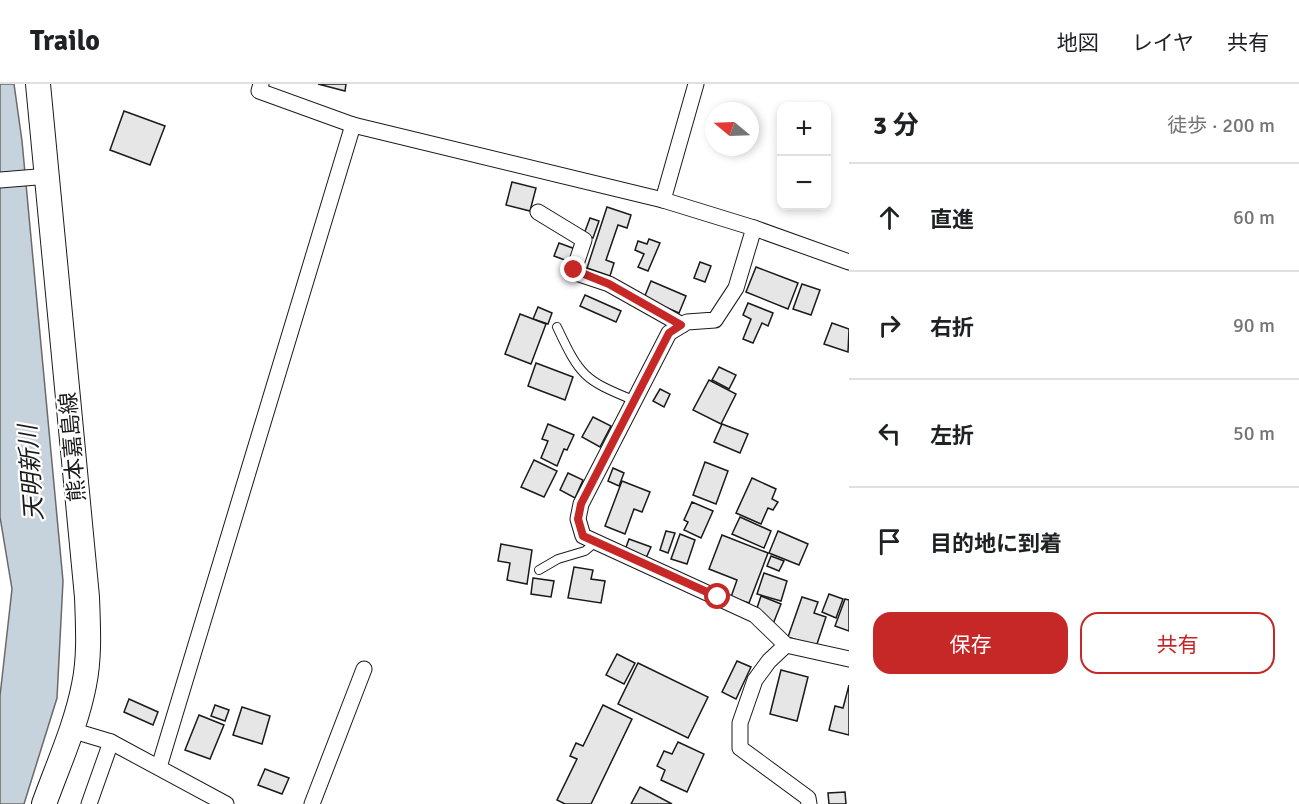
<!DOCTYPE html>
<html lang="ja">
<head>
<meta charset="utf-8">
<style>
	:root { --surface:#fff; --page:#f2f2f2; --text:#202124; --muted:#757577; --line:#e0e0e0; --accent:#c62828 }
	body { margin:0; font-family:Signika,"Noto Sans JP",sans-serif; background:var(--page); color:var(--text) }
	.controls { position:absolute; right:18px; top:18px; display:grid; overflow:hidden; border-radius:12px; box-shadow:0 3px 9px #0003 }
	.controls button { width:54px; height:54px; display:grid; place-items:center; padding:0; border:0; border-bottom:2px solid var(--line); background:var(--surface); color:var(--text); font:30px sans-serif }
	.compass { position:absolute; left:705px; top:18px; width:54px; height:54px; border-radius:50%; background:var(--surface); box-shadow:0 3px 9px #0003; rotate:289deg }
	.stop { position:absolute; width:18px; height:18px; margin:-14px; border:4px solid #c62828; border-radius:50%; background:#fff }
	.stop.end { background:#c62828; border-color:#fff; box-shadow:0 2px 6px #0008 }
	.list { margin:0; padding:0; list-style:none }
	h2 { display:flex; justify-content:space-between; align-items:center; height:78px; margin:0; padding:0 24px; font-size:26px }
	h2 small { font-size:20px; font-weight:400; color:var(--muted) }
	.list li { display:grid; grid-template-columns:39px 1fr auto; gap:18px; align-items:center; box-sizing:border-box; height:108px; padding:0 24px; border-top:2px solid var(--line) }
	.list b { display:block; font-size:22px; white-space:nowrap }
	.list em { font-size:20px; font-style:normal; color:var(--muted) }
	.actions { display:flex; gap:12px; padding:18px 24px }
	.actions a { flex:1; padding:14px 0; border:2px solid var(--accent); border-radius:18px; text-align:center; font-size:21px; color:var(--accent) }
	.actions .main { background:var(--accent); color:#fff }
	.icon { flex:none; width:33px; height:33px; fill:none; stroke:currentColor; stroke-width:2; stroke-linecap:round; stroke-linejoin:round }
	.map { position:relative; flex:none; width:849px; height:720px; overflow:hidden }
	header { display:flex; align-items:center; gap:36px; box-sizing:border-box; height:84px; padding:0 30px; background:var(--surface); border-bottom:2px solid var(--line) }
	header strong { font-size:28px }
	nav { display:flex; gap:33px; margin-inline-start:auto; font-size:21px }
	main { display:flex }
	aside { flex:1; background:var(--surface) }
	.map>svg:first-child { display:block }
</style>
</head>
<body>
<header>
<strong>Trailo</strong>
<nav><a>地図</a><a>レイヤ</a><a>共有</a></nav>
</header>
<main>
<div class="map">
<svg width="849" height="720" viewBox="0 0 849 720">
	<rect width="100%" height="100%" fill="#fff"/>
	<path fill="#c6d2dc" stroke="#6a6a6a" stroke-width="1.5" d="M0 0H14L22 57 63 497 57 614 24 720H0V612L12 505 0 433Z"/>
	<g fill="#e6e6e6" stroke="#1a1a1a" stroke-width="1.5">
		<path d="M318 0H346L345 7Z"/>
		<path d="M124 27 165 42 150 81 110 66Z"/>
		<path d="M512 98 536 104 530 127 506 121Z"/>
		<path d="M607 123 631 131 627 144 618 141 606 176 614 179 610 192 587 184Z"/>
		<path d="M590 134 599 137 593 154 584 150Z"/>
		<path d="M649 155 660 159 648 187 638 183 644 170 635 166 638 157 647 160Z"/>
		<path d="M559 159 578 166 573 179 554 172Z"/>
		<path d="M700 178 711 182 705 198 694 194Z"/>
		<path d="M756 183 798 199 788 225 746 208Z"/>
		<path d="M651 197 686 212 679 229 644 214Z"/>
		<path d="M802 200 820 206 811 231 793 225Z"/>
		<path d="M585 211 621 227 616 238 580 222Z"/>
		<path d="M748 219 773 229 768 242 762 239 753 259 743 255 751 235 743 231Z"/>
		<path d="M538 223 552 229 548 240 533 235Z"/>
		<path d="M520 230 546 240 531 280 505 270Z"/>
		<path d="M832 239 849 245 848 268 824 260Z"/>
		<path d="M536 279 573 293 565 316 528 302Z"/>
		<path d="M719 283 736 291 729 305 712 296Z"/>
		<path d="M709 296 736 310 721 340 693 326Z"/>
		<path d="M660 305 670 310 664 323 653 317Z"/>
		<path d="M593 333 611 342 600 363 582 353Z"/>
		<path d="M548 340 574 351 567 366 564 365 557 382 541 374 548 357 542 355Z"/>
		<path d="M722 340 748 350 740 369 714 358Z"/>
		<path d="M534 376 557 387 544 413 521 403Z"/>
		<path d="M705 378 728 387 716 420 693 411Z"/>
		<path d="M613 384 624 389 619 402 608 397Z"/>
		<path d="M568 389 583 396 575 414 560 406Z"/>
		<path d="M752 394 776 405 772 415 778 418 773 426 768 424 761 440 736 429Z"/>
		<path d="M622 397 650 408 642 428 634 425 625 450 605 442Z"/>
		<path d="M692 418 713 427 701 454 684 446 688 438 684 436Z"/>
		<path d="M740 433 771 447 764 464 732 450Z"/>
		<path d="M666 447 675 449 668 469 660 466Z"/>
		<path d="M778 447 808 460 799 481 769 469Z"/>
		<path d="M680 450 695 456 687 480 671 475Z"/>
		<path d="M722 451 768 469 749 519 731 513 737 496 709 485Z"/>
		<path d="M629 455 651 463 646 474 625 466Z"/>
		<path d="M501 460 532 466 527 500 507 496 510 479 498 477Z"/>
		<path d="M771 472 784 477 779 487 767 482Z"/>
		<path d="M574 483 593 486 591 495 605 497 601 519 568 514Z"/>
		<path d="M764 489 787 497 781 517 757 510Z"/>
		<path d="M533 494 554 497 551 513 531 510Z"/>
		<path d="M829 510 843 515 836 534 822 528Z"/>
		<path d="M761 512 781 520 773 540 756 527Z"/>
		<path d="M802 513 818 518 814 529 826 533 816 563 788 553Z"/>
		<path d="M845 515 849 516V547L835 542Z"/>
		<path d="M617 570 635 579 624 600 606 591Z"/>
		<path d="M737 577 751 583 736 615 722 608Z"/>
		<path d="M638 579 708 613 688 654 618 620Z"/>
		<path d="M781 586 808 593 797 637 770 630Z"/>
		<path d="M849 601V651L829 646 835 622 843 624Z"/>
		<path d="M129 615 158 628 153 641 124 628Z"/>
		<path d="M215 621 229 626 225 637 211 632Z"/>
		<path d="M603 621 632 635 591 720H565L557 716 577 675 570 672 576 659 583 662Z"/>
		<path d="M242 623 270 632 262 660 233 651Z"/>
		<path d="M199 631 224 641 210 675 185 666Z"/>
		<path d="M678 658 704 670 687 708 661 696 665 686 657 682 664 667 672 670Z"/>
		<path d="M265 685 289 694 282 710 258 701Z"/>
		<path d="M640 703 672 720H631Z"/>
		<path d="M845 708 846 720H829L828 709Z"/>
	</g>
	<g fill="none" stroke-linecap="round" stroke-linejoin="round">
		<g stroke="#1a1a1a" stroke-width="10">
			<g id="lane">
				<path d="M557 243C580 292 584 296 633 316"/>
				<path d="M539 486 558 475 585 467 596 458"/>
			</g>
		</g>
		<g stroke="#1a1a1a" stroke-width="17">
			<g id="street">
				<path d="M261 0 259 7 353 41 663 116 754 144 849 178"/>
				<path d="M0 96 37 93 48 94"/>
				<path d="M663 116 696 0"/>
				<path d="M538 128 584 156 575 183 576 189 609 200 682 241"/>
				<path d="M754 144 736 204 715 236 687 238 669 249 581 420 578 435 583 452 755 531 786 561 849 575"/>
				<path d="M786 561 769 577 755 596 740 639V664L808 714 809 720"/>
				<path d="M71 646 111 658 226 720"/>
				<path d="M159 683 353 41"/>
				<path d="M89 720 111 658"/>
				<path d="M312 720 364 585"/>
			</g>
		</g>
		<g stroke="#1a1a1a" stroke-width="26">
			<path id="primary" d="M38 0 87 513C88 542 90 572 84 601 76 642 58 681 44 720"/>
		</g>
		<use href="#lane" stroke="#fff" stroke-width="8"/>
		<use href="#street" stroke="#fff" stroke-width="15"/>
		<use href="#primary" stroke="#fff" stroke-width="24"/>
	</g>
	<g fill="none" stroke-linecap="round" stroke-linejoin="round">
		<path stroke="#c62828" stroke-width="8" d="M574 186 609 200 681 241 669 249 581 420 578 435 583 452 718 513"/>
	</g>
	<g text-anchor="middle" stroke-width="4.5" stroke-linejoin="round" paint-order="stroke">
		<g font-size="22" fill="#1a1a1a" stroke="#fff">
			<text transform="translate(72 363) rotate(-95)" y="8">熊本嘉島線</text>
		</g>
		<g font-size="24" font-style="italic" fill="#1a1a1a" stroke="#fff">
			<text transform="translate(31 389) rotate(-94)" y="8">天明新川</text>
		</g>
	</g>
</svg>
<div class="controls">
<button>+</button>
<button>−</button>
</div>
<svg class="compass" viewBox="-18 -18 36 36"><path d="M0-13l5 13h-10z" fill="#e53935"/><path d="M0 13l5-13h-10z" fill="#757577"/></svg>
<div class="stop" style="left:718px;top:513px"></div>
<div class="stop end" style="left:574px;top:186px"></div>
</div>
<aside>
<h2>3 分<small>徒歩 · 200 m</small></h2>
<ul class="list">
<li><svg class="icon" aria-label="ahead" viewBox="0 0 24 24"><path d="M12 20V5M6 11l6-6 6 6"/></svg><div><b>直進</b></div><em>60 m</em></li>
<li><svg class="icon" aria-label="right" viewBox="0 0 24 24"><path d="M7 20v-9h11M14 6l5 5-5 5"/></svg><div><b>右折</b></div><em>90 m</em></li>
<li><svg class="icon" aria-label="left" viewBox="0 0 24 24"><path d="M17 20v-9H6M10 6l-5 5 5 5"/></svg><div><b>左折</b></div><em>50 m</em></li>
<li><svg class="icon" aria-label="arrive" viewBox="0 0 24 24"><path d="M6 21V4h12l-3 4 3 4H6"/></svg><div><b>目的地に到着</b></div></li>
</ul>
<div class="actions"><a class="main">保存</a><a>共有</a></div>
</aside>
</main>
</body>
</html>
